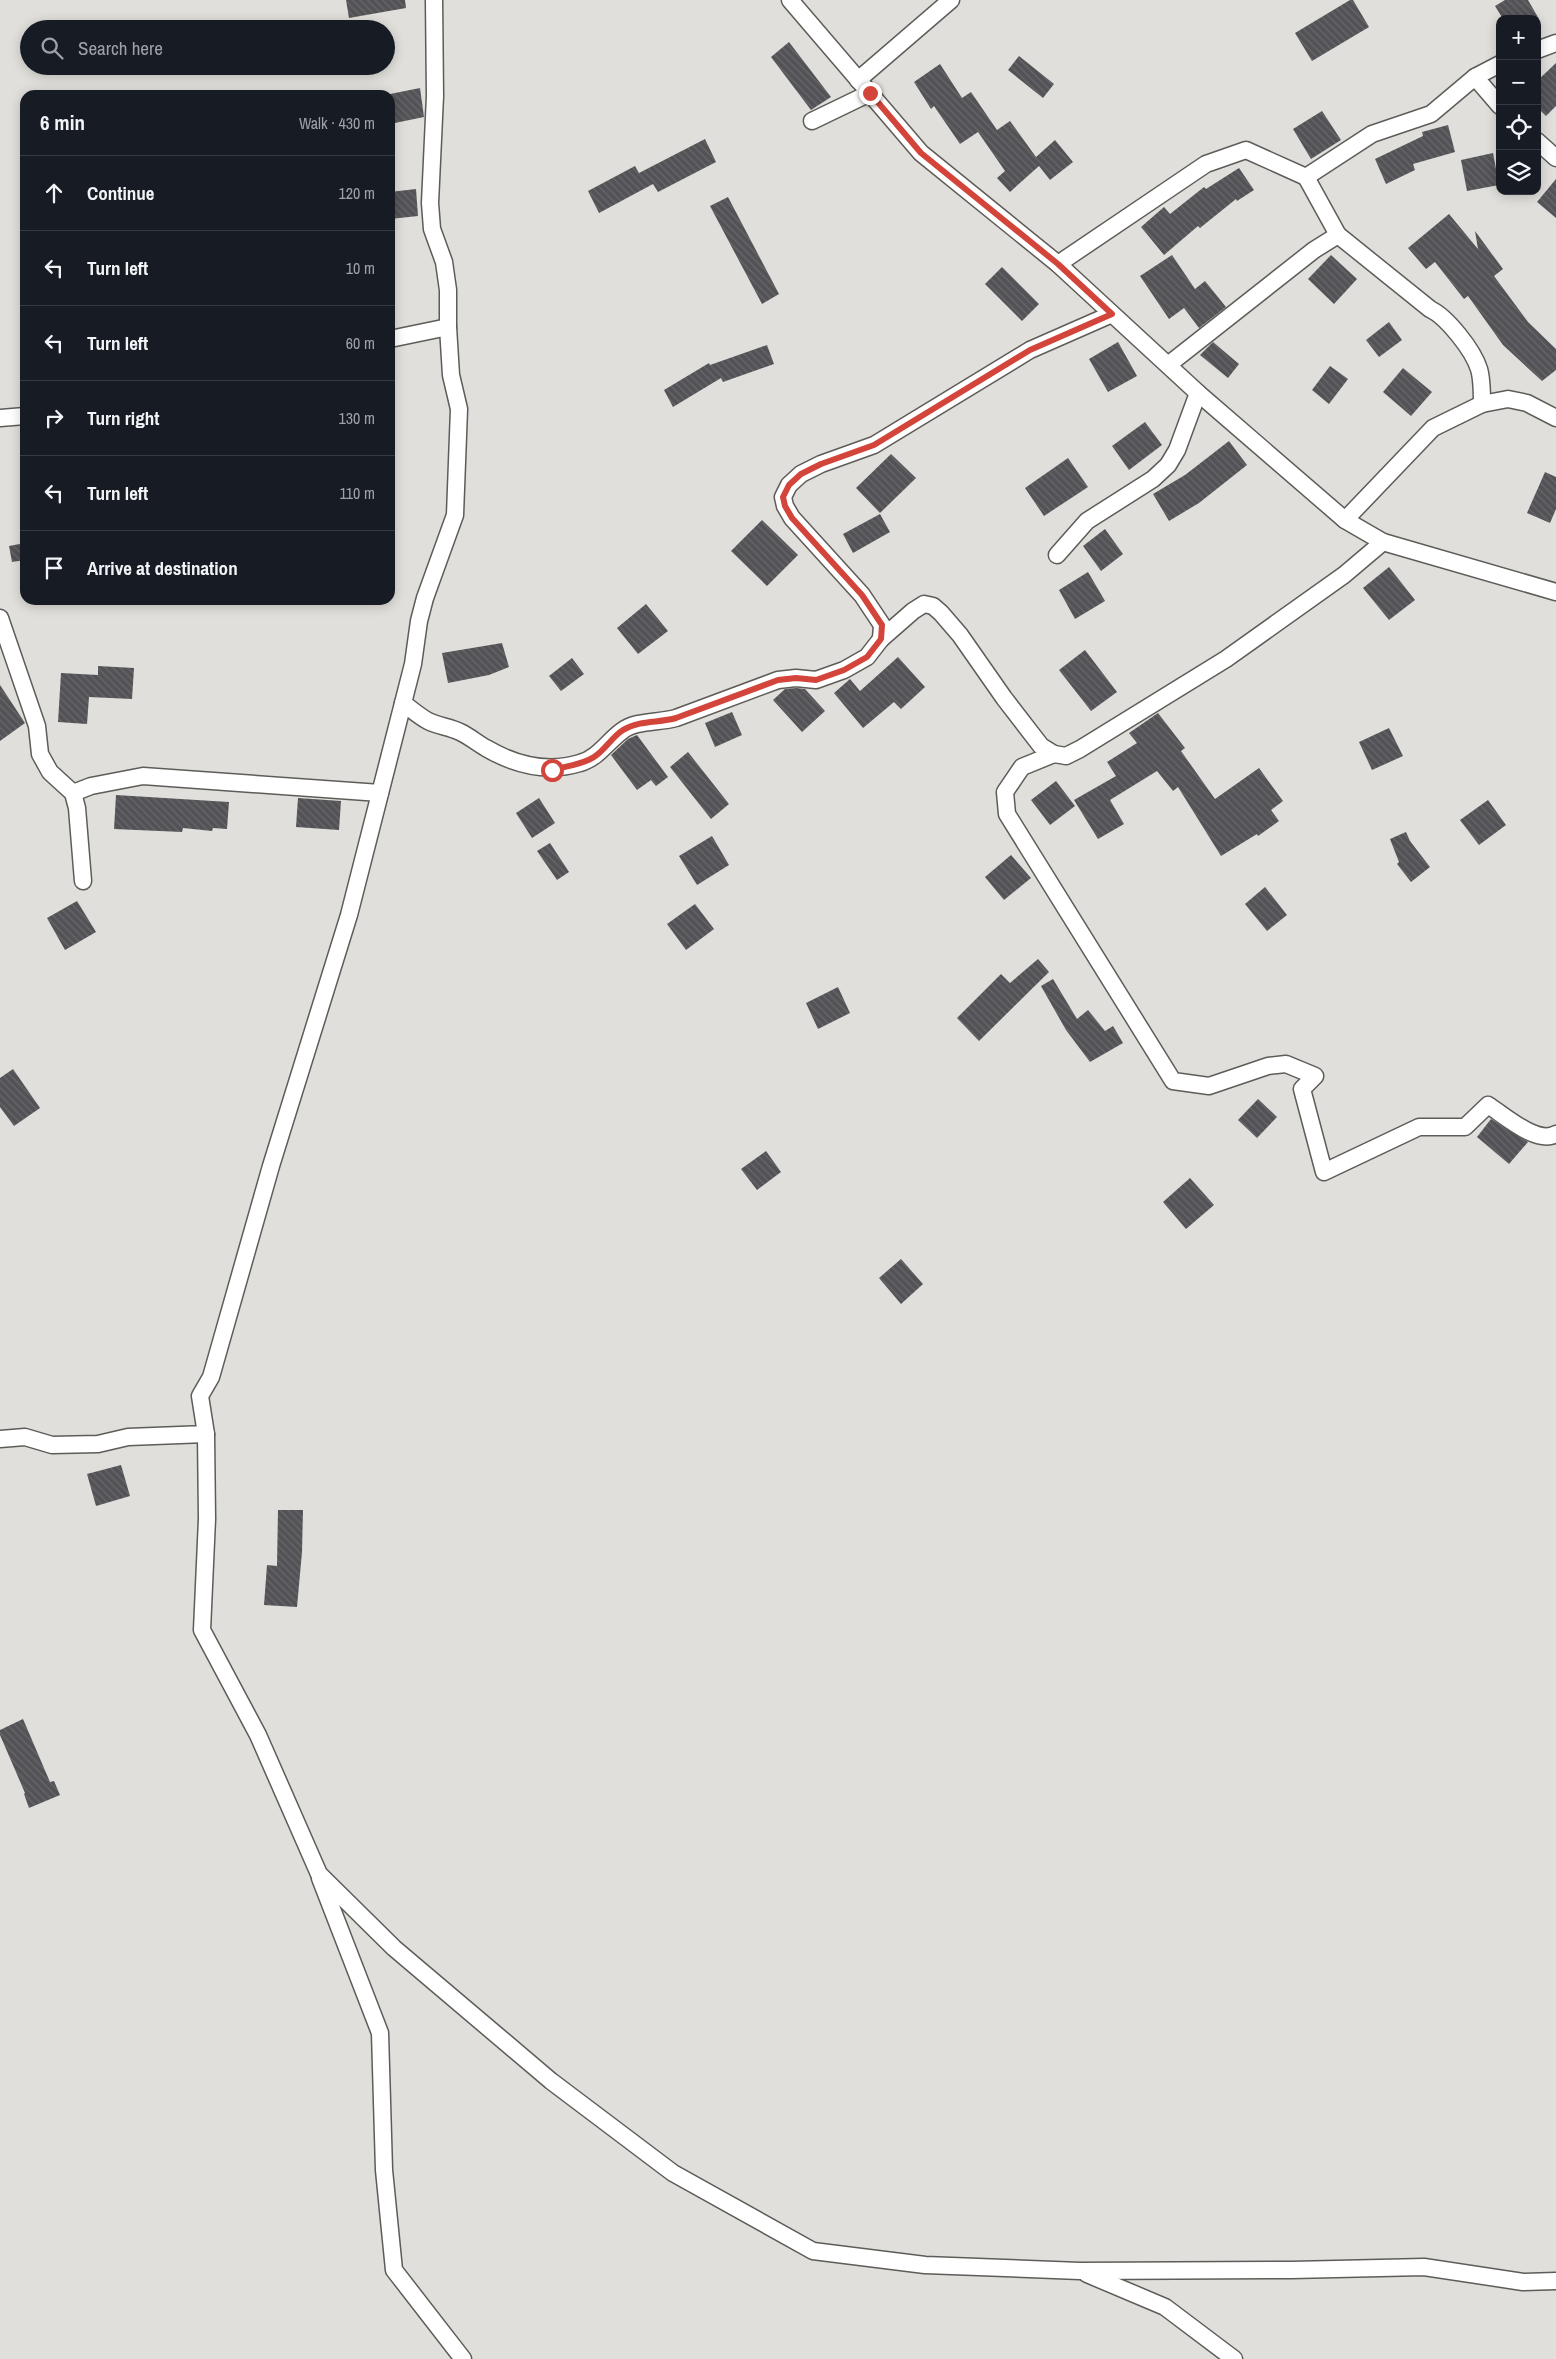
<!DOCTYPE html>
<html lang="en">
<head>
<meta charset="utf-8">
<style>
	:root { --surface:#171b24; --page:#242831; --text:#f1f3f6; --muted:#9ea1a6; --line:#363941 }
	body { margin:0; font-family:"Archivo Narrow",sans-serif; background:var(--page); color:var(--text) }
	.controls { position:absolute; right:15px; top:15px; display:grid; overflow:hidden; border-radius:10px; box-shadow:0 2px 12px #0003 }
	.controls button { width:45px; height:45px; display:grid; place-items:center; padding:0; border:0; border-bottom:1px solid var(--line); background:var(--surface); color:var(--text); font:25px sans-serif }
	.stop { position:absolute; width:15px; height:15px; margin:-11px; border:4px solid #d3453b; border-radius:50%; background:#fff }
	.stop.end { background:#d3453b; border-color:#fff; box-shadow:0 1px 5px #0008 }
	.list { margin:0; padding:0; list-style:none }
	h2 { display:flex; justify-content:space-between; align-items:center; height:65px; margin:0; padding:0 20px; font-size:21px }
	h2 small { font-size:16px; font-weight:400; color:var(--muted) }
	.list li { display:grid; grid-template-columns:32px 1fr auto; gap:15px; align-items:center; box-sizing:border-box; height:75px; padding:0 20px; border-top:1px solid var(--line) }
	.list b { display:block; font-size:19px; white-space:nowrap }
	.list em { font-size:16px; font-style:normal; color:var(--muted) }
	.icon { flex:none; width:28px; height:28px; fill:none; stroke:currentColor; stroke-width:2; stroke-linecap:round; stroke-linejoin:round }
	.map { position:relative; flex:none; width:1556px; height:2359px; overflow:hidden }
	.search { position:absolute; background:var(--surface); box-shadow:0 2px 12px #0003; left:20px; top:20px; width:375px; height:55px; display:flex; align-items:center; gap:12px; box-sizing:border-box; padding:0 18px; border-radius:28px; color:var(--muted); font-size:19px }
	.panel { position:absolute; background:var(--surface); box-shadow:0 2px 12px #0003; left:20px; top:90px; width:375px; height:515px; border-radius:15px }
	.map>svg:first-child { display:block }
</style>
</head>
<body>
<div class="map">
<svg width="1556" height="2359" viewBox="0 0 1556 2359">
	<defs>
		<pattern id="building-back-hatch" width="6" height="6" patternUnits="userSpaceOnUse" patternTransform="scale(1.25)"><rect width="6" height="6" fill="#535357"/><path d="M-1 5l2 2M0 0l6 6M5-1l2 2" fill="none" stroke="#68686b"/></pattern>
	</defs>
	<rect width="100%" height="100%" fill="#e1dfdb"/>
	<g fill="url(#building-back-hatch)">
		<path d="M346 0H405L406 8 349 18Z"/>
		<path d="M1350 0H1353L1369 27 1312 61 1295 33Z"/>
		<path d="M1505 0H1528L1539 19H1503L1495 6Z"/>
		<path d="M789 42 831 97 811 110 771 57Z"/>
		<path d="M1019 56 1054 84 1043 98 1008 70Z"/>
		<path d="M1556 63V106L1546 116 1537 107V81Z"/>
		<path d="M940 64 962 98 971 92 997 130 1010 121 1036 157 1055 140 1073 162 1050 180 1039 166 1010 192 997 178 1005 171 978 132 960 144 934 106 931 109 914 82Z"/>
		<path d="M420 88 424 117 390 124V94Z"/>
		<path d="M1322 111 1341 140 1311 159 1293 129Z"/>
		<path d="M1448 125 1455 152 1413 164 1415 170 1386 184 1375 159 1423 136 1422 132Z"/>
		<path d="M705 139 716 162 658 192 653 184 599 213 588 191 635 166 639 173Z"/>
		<path d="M1493 153 1499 185 1467 191 1461 160Z"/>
		<path d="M1239 168 1254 190 1237 201 1236 199 1200 228 1198 226 1164 255 1141 227 1164 207 1170 214 1204 187 1206 189Z"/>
		<path d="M1556 179V218L1537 202Z"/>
		<path d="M416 189 418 216 390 219V192Z"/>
		<path d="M728 197 779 294 762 304 710 206Z"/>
		<path d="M1449 214 1478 249 1475 231 1503 269 1494 276 1528 322 1556 349V370L1542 381 1503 345 1468 296 1464 299 1435 262 1426 269 1408 248Z"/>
		<path d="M1172 255 1195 289 1205 281 1226 307 1199 328 1184 308 1169 319 1140 276Z"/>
		<path d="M1331 255 1357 279 1334 304 1308 279Z"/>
		<path d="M1002 267 1039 304 1022 321 985 284Z"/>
		<path d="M1389 322 1402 340 1379 357 1366 340Z"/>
		<path d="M1118 342 1137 376 1108 392 1089 359Z"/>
		<path d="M1213 342 1239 364 1228 378 1200 355Z"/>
		<path d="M767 345 774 364 723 382 721 378 673 407 664 390 709 363 710 365Z"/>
		<path d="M1330 366 1348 379 1329 404 1312 390Z"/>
		<path d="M1403 368 1432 392 1411 416 1383 392Z"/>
		<path d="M1145 422 1162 445 1129 470 1112 446Z"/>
		<path d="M1229 441 1247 465 1199 503 1169 521 1153 494 1185 475Z"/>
		<path d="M891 454 916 478 880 513 856 488Z"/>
		<path d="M1068 458 1088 487 1044 516 1025 488Z"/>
		<path d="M1545 472 1556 477V509L1550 523 1527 513Z"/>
		<path d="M880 514 890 532 853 553 843 534Z"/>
		<path d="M762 520 798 555 767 586 731 551Z"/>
		<path d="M1105 529 1123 554 1101 571 1083 546Z"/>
		<path d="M25 543V560L12 562 9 546Z"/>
		<path d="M1389 567 1415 600 1389 620 1363 588Z"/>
		<path d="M1088 572 1105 601 1075 619 1059 590Z"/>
		<path d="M646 604 668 631 638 654 617 628Z"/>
		<path d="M502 643 509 667 489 675 448 683 442 653Z"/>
		<path d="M1085 650 1117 692 1091 711 1059 670Z"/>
		<path d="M898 657 925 687 901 709 894 702 863 728 834 693 850 679 860 691Z"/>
		<path d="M572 658 584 674 561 691 549 676Z"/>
		<path d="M98 666 134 668 132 699 89 697 87 724 58 722 61 673 98 675Z"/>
		<path d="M0 685 25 723 0 741Z"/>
		<path d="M796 688 805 689 825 711 802 732 773 700 785 689Z"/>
		<path d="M732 712 742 735 715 747 705 723Z"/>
		<path d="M1158 713 1185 748 1181 751 1215 799 1259 768 1283 801 1271 810 1279 821 1258 836 1257 834 1221 856 1178 787 1173 791 1157 771 1110 800 1124 824 1098 839 1074 800 1116 776 1107 762 1137 743 1129 733Z"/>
		<path d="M1389 728 1403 756 1372 770 1359 742Z"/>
		<path d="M637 735 668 777 656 786 651 780 637 790 611 755 628 739Z"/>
		<path d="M688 752 729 804 711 819 670 767Z"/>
		<path d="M1056 781 1075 806 1050 825 1031 800Z"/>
		<path d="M116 795 229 802 227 829 213 828 212 831 183 828 182 832 114 829Z"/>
		<path d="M298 798 341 801 339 830 296 827Z"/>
		<path d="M539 798 555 823 532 838 516 813Z"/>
		<path d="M1488 800 1506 825 1479 845 1460 820Z"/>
		<path d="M1406 832 1410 841 1430 867 1411 882 1397 864 1399 862 1390 839Z"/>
		<path d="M712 836 729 865 697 885 679 856Z"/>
		<path d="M550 843 569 872 557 880 537 851Z"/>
		<path d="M1011 855 1031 878 1004 900 985 877Z"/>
		<path d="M1265 887 1287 915 1267 931 1245 904Z"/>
		<path d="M77 901 96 932 65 950 47 918Z"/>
		<path d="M695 904 714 929 686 950 667 924Z"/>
		<path d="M1038 959 1049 972 979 1041 957 1018 1001 974 1010 983Z"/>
		<path d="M1053 979 1077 1019 1088 1010 1105 1031 1113 1026 1123 1043 1090 1062 1066 1030 1041 986Z"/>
		<path d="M838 987 850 1013 818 1029 806 1003Z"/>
		<path d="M13 1069 40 1108 14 1126 0 1107V1078Z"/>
		<path d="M1258 1099 1277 1117 1257 1138 1238 1120Z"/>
		<path d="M1491 1119 1528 1142 1509 1164 1477 1137Z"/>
		<path d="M766 1151 781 1172 757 1190 741 1169Z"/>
		<path d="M1190 1178 1214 1205 1186 1229 1163 1202Z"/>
		<path d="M901 1259 923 1284 901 1304 879 1278Z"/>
		<path d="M121 1465 130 1496 96 1506 87 1474Z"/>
		<path d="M278 1510H303L302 1552 297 1607 264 1605 267 1565 277 1566Z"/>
		<path d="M23 1719 50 1782 54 1781 60 1795 29 1808 24 1794 25 1793 0 1735V1730Z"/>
	</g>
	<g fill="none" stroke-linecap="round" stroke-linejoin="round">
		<g stroke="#5e5c58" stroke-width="19">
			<g id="minor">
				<path d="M790 0 921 153 1058 264 1198 393 1345 520 1383 542 1556 592"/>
				<path d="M1537 50 1556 43"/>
				<path d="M1475 77 1500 106"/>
				<path d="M858 80 951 0"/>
				<path d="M812 121 870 93"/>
				<path d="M1537 141 1556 158"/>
				<path d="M1306 177 1338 235"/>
				<path d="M1058 264 1206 164 1246 150 1306 177 1372 134 1431 114 1475 77 1500 64"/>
				<path d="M390 339 448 327"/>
				<path d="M1168 365 1314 250 1338 235 1430 309C1447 317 1473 350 1479 369 1482 379 1482 393 1482 404"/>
				<path d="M0 418 25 416"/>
				<path d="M1345 520 1433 428 1482 404 1508 399 1527 403 1556 418"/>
				<path d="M1057 555 1087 521 1153 479 1168 465 1177 450 1198 393"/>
				<path d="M0 618 37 726 40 754 50 772 73 793 77 808 83 881"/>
				<path d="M881 639 882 625 862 595 792 518 785 506 783 497 789 485 801 474 821 464 874 445 1030 350 1112 314"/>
				<path d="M403 703C411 709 419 716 428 721 438 726 450 727 460 732 469 736 477 743 486 748 515 765 547 773 580 763 598 758 607 742 622 731 636 720 659 723 676 718L778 680 796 678 816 680 844 670 867 657 881 639 913 611 924 604 933 606 941 613 960 635 1004 698 1041 746 1054 754 1066 756 1080 749 1226 659 1344 575 1383 542"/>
				<path d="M1054 754 1022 767 1005 792 1007 814 1173 1081 1209 1086 1268 1066 1286 1064 1315 1076 1302 1089 1324 1172 1419 1127H1465L1488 1105C1504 1115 1537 1145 1556 1134"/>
				<path d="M73 793 91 786 143 776 380 793"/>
				<path d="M206 1434 207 1519 202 1630 258 1735 319 1874 394 1948 551 2081 673 2173 813 2251 925 2265 1080 2271 1292 2270 1424 2267 1523 2282 1556 2281"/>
				<path d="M0 1439 25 1437 52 1445 98 1444 128 1437 206 1434 200 1396 211 1377 271 1166 349 915 413 664 419 621 425 598 455 515 459 409 451 375 448 327V290L444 262 432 229 430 203 435 96 434 0"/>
				<path d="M320 1878 380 2033 384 2170 394 2270 463 2359"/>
				<path d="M1087 2274 1165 2307 1234 2359"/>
			</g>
		</g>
		<use href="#minor" stroke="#fff" stroke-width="16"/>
	</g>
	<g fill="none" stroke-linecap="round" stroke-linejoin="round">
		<path stroke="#d3453b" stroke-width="6" d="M552 770C566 766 582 765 594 757 605 750 612 737 623 730 639 720 659 723 676 718L778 680 796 678 816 680 844 670 867 657 881 639 882 625 862 595 792 518 785 506 783 497 789 485 801 474 821 464 874 445 1030 350 1112 314 1058 264 921 153 870 93"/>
	</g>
</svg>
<div class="controls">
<button>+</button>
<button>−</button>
<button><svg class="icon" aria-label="locate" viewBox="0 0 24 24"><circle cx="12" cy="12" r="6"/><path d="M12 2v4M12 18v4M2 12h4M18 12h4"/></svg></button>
<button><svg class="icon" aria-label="layers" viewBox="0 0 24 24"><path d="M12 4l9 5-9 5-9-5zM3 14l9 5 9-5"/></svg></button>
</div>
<div class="stop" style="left:552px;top:770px"></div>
<div class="stop end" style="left:870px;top:93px"></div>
<div class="search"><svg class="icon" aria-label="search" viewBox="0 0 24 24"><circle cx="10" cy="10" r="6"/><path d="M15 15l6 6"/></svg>Search here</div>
<section class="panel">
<h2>6 min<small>Walk · 430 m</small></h2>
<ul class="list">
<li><svg class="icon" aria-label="ahead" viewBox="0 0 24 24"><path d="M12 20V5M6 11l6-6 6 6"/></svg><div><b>Continue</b></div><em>120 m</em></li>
<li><svg class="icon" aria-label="left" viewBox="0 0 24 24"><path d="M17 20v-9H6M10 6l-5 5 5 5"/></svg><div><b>Turn left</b></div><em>10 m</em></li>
<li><svg class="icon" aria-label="left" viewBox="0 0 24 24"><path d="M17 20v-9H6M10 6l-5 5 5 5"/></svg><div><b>Turn left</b></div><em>60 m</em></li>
<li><svg class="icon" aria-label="right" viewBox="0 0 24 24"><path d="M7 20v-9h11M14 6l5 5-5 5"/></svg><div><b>Turn right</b></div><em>130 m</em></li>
<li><svg class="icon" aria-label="left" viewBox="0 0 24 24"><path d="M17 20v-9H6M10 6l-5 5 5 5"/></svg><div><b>Turn left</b></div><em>110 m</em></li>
<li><svg class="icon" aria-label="arrive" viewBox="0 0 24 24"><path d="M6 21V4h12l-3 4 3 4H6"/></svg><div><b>Arrive at destination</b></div></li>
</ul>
</section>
</div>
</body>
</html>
